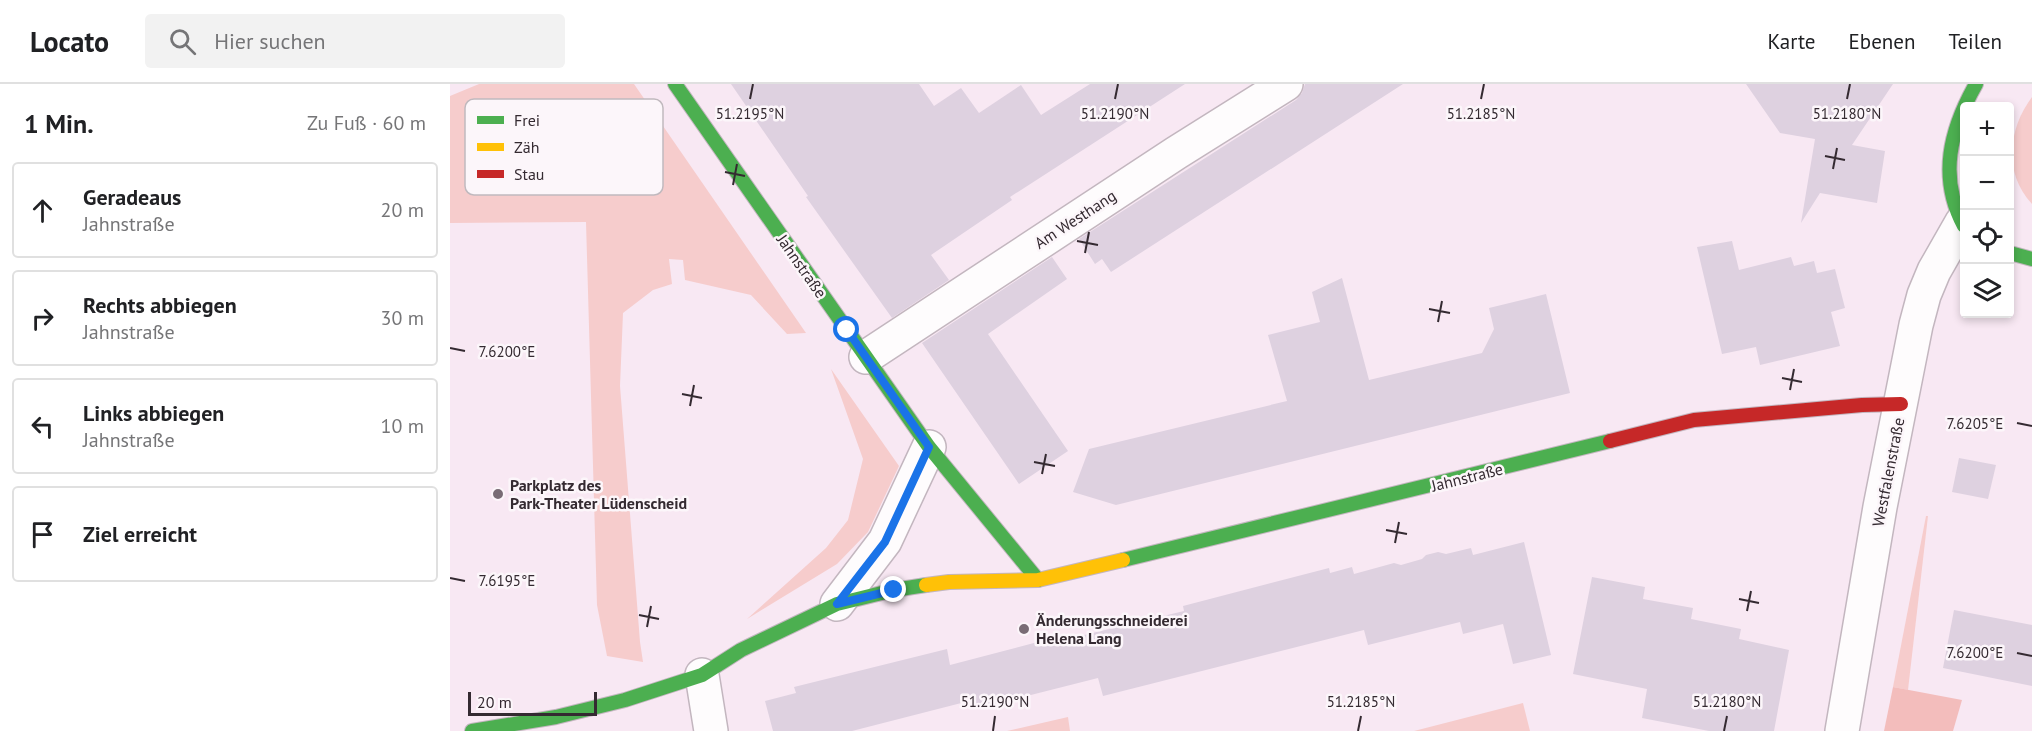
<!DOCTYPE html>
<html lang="de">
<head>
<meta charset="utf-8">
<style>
	:root { --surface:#fff; --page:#f2f2f2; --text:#202124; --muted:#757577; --line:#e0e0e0 }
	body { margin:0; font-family:"PT Sans",sans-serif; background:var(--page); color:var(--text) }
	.controls { position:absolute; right:18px; top:18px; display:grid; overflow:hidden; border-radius:6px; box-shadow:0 3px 9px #0003 }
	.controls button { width:54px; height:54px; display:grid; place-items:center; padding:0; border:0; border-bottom:2px solid var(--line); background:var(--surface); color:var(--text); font:30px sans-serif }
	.scale { position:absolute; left:18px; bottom:15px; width:129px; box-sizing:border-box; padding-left:6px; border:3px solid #342a31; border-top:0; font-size:16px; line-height:21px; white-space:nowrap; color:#342a31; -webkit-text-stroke:4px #fcf6fa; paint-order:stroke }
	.stop { position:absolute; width:18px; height:18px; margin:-14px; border:4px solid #1a73e8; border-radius:50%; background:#fff }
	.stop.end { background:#1a73e8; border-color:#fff; box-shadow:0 2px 6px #0008 }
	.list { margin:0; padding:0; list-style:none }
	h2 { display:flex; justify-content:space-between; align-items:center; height:78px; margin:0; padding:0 24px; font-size:26px }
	h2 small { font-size:20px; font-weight:400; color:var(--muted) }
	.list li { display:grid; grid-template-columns:39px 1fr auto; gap:18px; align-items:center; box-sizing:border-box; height:96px; margin:0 12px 12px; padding:0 12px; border:2px solid var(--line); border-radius:6px }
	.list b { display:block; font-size:22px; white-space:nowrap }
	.list p { margin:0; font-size:20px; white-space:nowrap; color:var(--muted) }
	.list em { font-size:20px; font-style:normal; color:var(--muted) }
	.icon { flex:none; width:33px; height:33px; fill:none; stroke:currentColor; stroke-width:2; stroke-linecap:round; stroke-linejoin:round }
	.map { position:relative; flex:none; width:1582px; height:647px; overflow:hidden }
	header { display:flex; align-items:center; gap:36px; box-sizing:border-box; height:84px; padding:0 30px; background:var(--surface); border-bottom:2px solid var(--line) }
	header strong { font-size:28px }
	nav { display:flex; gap:33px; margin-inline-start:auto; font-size:21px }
	.search { width:420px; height:54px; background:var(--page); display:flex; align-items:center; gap:15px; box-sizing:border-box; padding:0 21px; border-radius:6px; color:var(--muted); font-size:22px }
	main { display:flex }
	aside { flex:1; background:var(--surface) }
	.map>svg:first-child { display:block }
</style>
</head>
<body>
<header>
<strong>Locato</strong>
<div class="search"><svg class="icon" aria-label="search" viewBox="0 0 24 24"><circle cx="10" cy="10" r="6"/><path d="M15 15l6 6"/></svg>Hier suchen</div>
<nav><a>Karte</a><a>Ebenen</a><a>Teilen</a></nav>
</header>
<main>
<aside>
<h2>1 Min.<small>Zu Fuß · 60 m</small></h2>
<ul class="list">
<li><svg class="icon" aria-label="ahead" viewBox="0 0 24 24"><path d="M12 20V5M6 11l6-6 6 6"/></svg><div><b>Geradeaus</b><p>Jahnstraße</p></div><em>20 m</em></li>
<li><svg class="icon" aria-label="right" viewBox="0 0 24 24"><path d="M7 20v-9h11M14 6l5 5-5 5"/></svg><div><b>Rechts abbiegen</b><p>Jahnstraße</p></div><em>30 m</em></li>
<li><svg class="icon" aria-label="left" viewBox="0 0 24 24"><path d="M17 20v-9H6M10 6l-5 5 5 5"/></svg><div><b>Links abbiegen</b><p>Jahnstraße</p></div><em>10 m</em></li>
<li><svg class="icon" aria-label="arrive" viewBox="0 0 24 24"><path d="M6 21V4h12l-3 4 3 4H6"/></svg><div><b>Ziel erreicht</b></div></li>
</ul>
</aside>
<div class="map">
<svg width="1582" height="647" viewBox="0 0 1582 647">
	<rect width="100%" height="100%" fill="#f8e8f3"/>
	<g fill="#f6cccc">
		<path d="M29 0H184L356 249 337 250 301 211 235 196 233 176 219 175 222 200 203 206 173 229 170 302 190 558 193 578 157 572 147 521 136 138 0 139V12Z"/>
		<path d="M1582 13V120C1553 89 1558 45 1582 13Z"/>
		<path d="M381 285 449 382 418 448 387 480 297 535 376 464 398 436 413 375Z"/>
		<path d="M1476 432H1478L1458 606 1443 603Z"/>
		<path d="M1073 619 1080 647H964Z"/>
		<path d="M618 633 620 647H557Z"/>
	</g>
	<path fill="#f3bdbc" d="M1443 603 1512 616 1503 647H1434Z"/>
	<g fill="#ded1e0">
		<path d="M281 0H469L484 22 511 4 529 29 571 1 591 31 640 0H735L560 113 562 116 481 171 499 196 442 234 356 113 358 112Z"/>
		<path d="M855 0H953L661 188 652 175 645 180 629 155 846 16 852 9Z"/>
		<path d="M1296 0H1443L1402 61 1435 67 1427 119 1370 109 1351 139 1365 55 1330 49Z"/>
		<path d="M1282 157 1289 186 1341 173 1344 182 1364 177 1367 189 1385 185 1395 224 1381 228 1390 262 1310 281 1306 263 1272 270 1247 163Z"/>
		<path d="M602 173 617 195 538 250 618 367 569 400 472 259Z"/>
		<path d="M892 194 919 296 1032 269 1044 245 1039 224 1096 210 1120 309 666 421 623 408 639 365 837 317 818 251 870 238 862 208Z"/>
		<path d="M1509 374 1546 381 1538 415 1502 408Z"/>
		<path d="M1074 458 1101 571 1063 580 1053 540 1013 550 1010 538 918 561 914 546 653 612 648 594 526 625 523 616 402 647H323L315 617 346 609 344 603 497 565 500 581 599 555 601 559 734 527 733 522 879 484 880 489 902 483 904 490 944 479 951 481 972 475 976 471 988 468 996 470 1021 464 1023 471Z"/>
		<path d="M1142 493 1195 503 1193 515 1243 524 1241 535 1291 545 1289 555 1339 566 1324 647H1259L1192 634 1197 605 1123 590Z"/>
		<path d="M1504 526 1582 541V602L1493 584Z"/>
	</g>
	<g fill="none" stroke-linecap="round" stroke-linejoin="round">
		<g stroke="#c3b6bf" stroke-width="36">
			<g id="street">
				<path d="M416 273 726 69 836 0"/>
				<path d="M387 520 435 457 479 363"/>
				<path d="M252 591 261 647"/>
				<path d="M1392 647 1430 423 1466 241 1474 211 1484 187 1512 138"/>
			</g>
		</g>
		<g stroke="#c3b6bf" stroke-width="16">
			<g id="fast">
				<path d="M225 0 479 363 588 496"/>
				<path d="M1514 142C1488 93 1500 46 1526 0"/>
				<path d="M1560 169 1582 175"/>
				<path d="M673 476 1160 357"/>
				<path d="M22 647 106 633 175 616 252 591 291 566 387 520 444 506 476 501"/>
			</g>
		</g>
		<g stroke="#c3b6bf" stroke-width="16">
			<path id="slow" d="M476 501 499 498 588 496 673 476"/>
		</g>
		<g stroke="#c3b6bf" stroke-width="16">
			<path id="jam" d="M1160 357 1244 336 1412 321 1451 320"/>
		</g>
		<use href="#street" stroke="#fefcfd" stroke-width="33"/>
		<use href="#fast" stroke="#4caf50" stroke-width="14"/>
		<use href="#slow" stroke="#ffc107" stroke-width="14"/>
		<use href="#jam" stroke="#c62828" stroke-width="14"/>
	</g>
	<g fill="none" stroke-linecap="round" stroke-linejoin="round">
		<path stroke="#1a73e8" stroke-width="8" d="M397 246 479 363 435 458 387 520 444 506"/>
	</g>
	<path fill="none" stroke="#342a31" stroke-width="2" d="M300 15 303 0M665 15 668 0M1031 15 1034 0M1397 15 1400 0M1375 72 1395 76M1383 85 1387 64M275 88 295 92M283 101 287 80M627 157 648 161M635 169 639 148M979 225 1000 229M988 238 992 217M0 264 15 267M1332 294 1352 298M1340 306 1344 285M232 310 252 314M240 322 244 301M1567 339 1582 342M584 378 605 382M592 390 596 370M936 446 957 450M945 459 949 438M0 494 15 497M1289 515 1309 519M1297 527 1301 507M189 531 209 535M197 543 201 522M1567 569 1582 572M543 647 545 632M908 647 911 632M1274 647 1277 632"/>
	<g fill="#796c75" stroke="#fcf6fa" stroke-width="2">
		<circle cx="48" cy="410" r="6"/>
		<circle cx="574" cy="545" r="6"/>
	</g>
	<g text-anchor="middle" stroke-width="5" stroke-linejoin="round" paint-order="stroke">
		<g font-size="16" fill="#342a31" stroke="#fcf6fa">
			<text transform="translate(625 135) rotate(-33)" y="6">Am Westhang</text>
			<text transform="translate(352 182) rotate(55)" y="6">Jahnstraße</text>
			<text transform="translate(1438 388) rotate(-79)" y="6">Westfalenstraße</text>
			<text transform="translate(1017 393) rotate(-14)" y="6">Jahnstraße</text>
		</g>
		<g font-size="16" font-weight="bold" fill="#342a31" stroke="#fcf6fa" text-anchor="start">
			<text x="60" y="407">Parkplatz des<tspan x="60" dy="18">Park-Theater Lüdenscheid</tspan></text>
			<text x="586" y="542">Änderungsschneiderei<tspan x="586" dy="18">Helena Lang</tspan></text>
		</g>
	</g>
	<rect x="15" y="15" width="198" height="96" rx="9" fill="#fcf6fa" stroke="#c0b9be" stroke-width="1.5"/>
	<rect x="27" y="32" width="27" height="8" fill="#4caf50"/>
	<rect x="27" y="59" width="27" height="8" fill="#ffc107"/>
	<rect x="27" y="86" width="27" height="8" fill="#c62828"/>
	<g font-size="16" fill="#342a31">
		<text x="64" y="42">Frei</text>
		<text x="64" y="69">Zäh</text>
		<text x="64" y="96">Stau</text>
	</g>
	<g font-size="15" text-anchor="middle" fill="#342a31" stroke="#fcf6fa" stroke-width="5" stroke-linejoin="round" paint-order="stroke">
		<text x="300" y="35">51.2195°N</text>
		<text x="665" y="35">51.2190°N</text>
		<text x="1031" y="35">51.2185°N</text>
		<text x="1397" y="35">51.2180°N</text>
		<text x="57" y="273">7.6200°E</text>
		<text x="1525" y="345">7.6205°E</text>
		<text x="57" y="502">7.6195°E</text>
		<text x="1525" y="574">7.6200°E</text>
		<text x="545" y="623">51.2190°N</text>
		<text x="911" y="623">51.2185°N</text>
		<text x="1277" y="623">51.2180°N</text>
	</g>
</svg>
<div class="controls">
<button>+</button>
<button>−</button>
<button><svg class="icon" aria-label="locate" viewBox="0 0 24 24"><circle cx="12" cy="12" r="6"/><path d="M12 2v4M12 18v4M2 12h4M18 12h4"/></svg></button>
<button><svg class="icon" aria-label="layers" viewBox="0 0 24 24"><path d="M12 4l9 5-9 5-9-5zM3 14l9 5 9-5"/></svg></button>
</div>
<div class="scale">20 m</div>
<div class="stop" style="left:397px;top:246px"></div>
<div class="stop end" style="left:444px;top:506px"></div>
</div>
</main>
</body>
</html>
